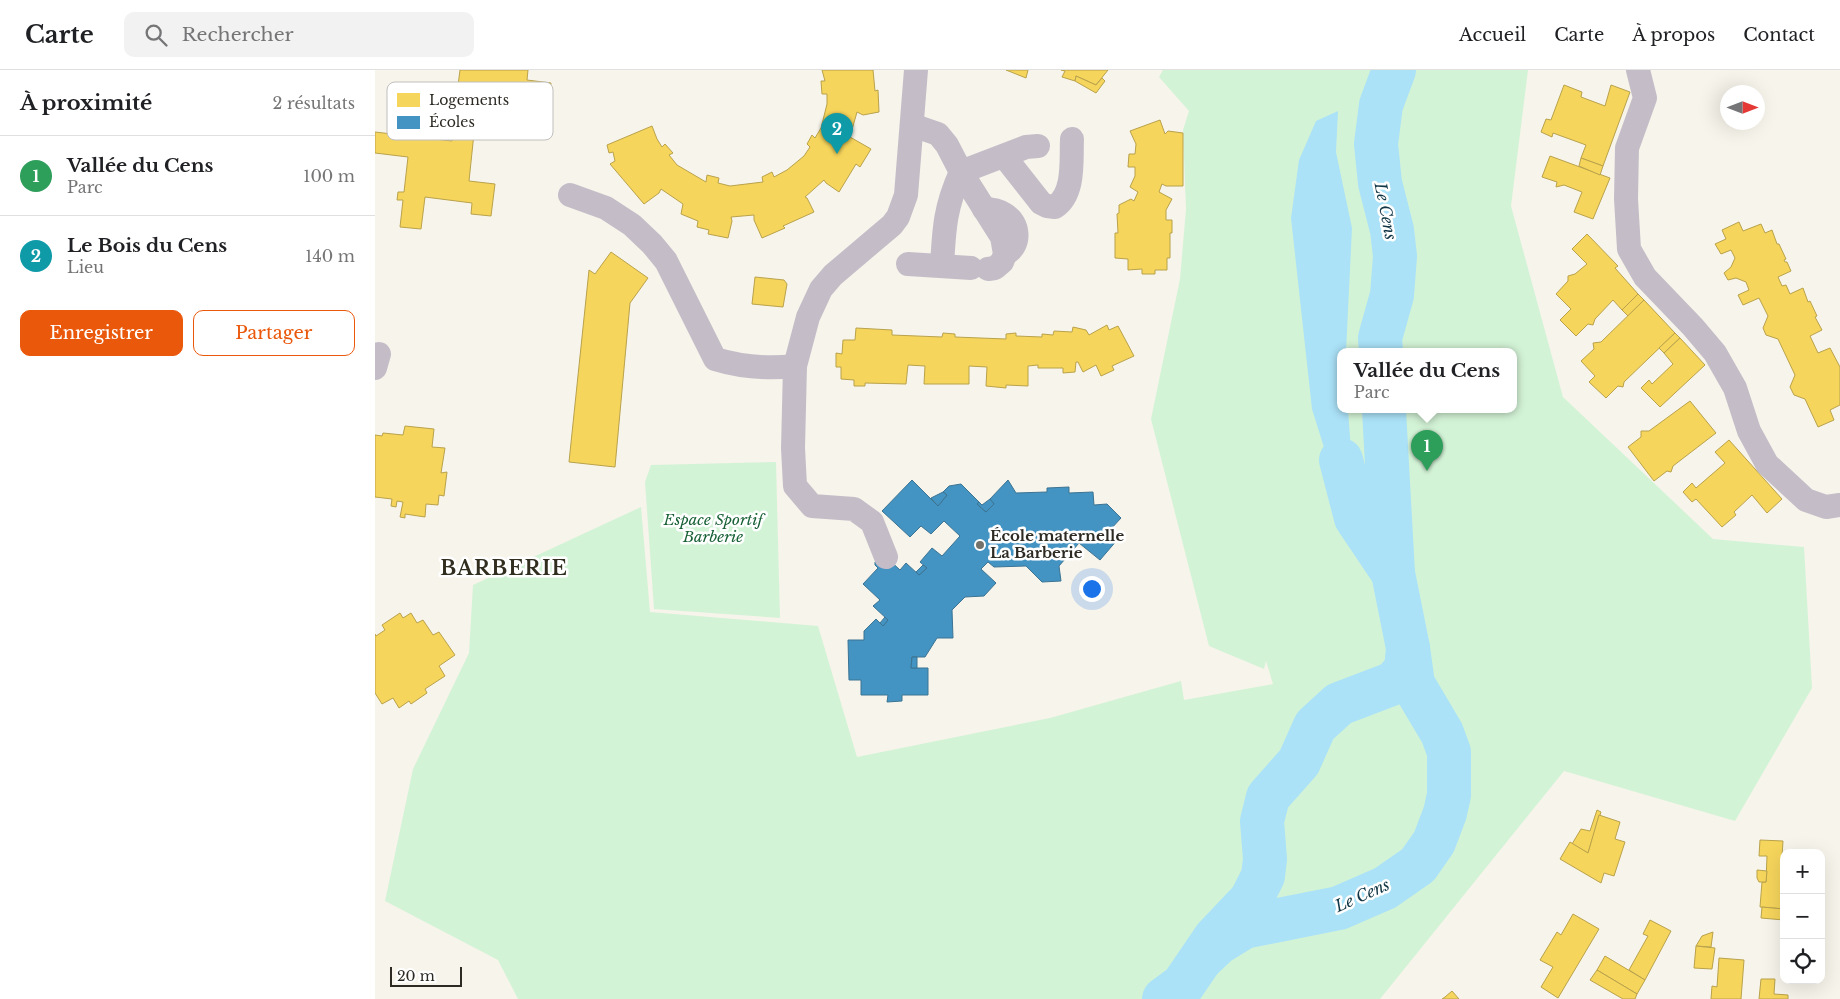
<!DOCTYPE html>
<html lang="fr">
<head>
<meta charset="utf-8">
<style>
	:root { --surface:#fff; --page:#f2f2f2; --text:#202124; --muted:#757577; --line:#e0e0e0; --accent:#ea580c }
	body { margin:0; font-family:"Libre Baskerville",serif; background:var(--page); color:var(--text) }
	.controls { position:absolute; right:15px; bottom:15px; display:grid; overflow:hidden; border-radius:10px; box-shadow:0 5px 20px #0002 }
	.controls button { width:45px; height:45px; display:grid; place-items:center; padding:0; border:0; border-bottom:1px solid var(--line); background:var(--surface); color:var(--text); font:25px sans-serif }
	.compass { position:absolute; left:1345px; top:15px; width:45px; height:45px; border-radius:50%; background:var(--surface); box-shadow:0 5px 20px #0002; rotate:90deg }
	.scale { position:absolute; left:15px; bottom:12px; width:72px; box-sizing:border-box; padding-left:5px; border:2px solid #2c2a23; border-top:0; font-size:14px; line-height:18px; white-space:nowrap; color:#2c2a23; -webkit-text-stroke:4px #fff; paint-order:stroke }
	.you { position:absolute; left:716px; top:518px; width:18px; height:18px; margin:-12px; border:4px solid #fff; border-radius:50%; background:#1a73e8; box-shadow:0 0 0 8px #1a73e833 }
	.badge { display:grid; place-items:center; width:32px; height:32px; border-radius:50%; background:var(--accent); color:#fff; font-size:16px; font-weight:700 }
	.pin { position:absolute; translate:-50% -41px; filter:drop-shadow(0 1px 2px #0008) }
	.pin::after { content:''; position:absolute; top:26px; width:18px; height:15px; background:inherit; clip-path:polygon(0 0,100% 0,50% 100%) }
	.popup { position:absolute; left:962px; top:278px; width:180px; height:65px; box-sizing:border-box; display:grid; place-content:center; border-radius:10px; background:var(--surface); filter:drop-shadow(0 1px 4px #0005); font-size:16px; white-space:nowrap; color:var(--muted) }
	.popup b { font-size:19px; color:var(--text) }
	.popup::after { content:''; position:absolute; left:50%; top:100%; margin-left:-10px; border:10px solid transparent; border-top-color:var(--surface) }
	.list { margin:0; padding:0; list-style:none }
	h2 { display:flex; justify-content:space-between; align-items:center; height:65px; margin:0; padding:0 20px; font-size:21px }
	h2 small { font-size:16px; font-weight:400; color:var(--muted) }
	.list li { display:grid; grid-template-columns:32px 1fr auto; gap:15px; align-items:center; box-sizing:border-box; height:80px; padding:0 20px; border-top:1px solid var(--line) }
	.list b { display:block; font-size:19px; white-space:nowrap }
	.list p { margin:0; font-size:16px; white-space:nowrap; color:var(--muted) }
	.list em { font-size:16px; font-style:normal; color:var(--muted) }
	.actions { display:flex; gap:10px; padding:15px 20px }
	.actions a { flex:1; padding:11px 0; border:1px solid var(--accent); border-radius:10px; text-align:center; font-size:18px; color:var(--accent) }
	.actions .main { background:var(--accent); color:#fff }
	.icon { flex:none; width:28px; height:28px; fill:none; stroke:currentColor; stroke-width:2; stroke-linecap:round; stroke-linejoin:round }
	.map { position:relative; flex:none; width:1465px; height:929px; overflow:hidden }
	header { display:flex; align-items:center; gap:30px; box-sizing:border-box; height:70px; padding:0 25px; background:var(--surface); border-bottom:1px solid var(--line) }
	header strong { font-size:24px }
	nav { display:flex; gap:28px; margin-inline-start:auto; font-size:18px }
	.search { width:350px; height:45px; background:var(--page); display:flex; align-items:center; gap:12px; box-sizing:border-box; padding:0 18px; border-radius:10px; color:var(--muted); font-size:19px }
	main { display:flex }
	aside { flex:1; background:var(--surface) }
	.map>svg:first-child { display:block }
</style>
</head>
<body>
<header>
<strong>Carte</strong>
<div class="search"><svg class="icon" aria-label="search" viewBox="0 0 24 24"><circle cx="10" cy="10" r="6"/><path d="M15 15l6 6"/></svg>Rechercher</div>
<nav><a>Accueil</a><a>Carte</a><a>À propos</a><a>Contact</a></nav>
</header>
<main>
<aside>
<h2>À proximité<small>2 résultats</small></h2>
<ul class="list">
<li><span class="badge" style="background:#2e9e5b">1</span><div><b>Vallée du Cens</b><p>Parc</p></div><em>100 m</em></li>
<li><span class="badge" style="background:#0f9aa8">2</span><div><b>Le Bois du Cens</b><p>Lieu</p></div><em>140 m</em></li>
</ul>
<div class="actions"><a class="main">Enregistrer</a><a>Partager</a></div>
</aside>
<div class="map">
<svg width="1465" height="929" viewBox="0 0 1465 929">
	<rect width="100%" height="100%" fill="#f7f4eb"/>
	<g fill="#d3f3d6" fill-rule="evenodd">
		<path d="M788 0H1153L1136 136 1188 327 1338 469 1429 477 1437 618 1360 751 1189 701 1005 929H143L123 890 10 831 38 699 94 583 98 515 266 437 275 542 443 556 482 687 675 648 806 611 809 630 898 614 891 591 889 599 834 576 776 349 805 209 811 139 808 60 814 41 784 7ZM966 282H1138V340H966Z"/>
		<path d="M401 392 405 548 279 539 270 412 276 395Z"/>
	</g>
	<path fill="#abe2f8" d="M963 41 961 82 977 158 971 282H966V340H973L981 448 966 432 937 339 916 148 924 90 941 51Z"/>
	<g fill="#f6d55c" stroke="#b9a24b">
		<path d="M85 0H153L152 10 176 13 174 33 146 30 145 36 138 35V29L103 25 94 111 120 114 116 146 96 144 97 133 50 127 46 159 25 157 28 130H22L23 122H29L33 87 0 83V62L77 71 81 30 75 29 76 22 82 23Z"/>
		<path d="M447 0H498L500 21 503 20 504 42 488 45 482 42 475 67 496 79 485 97 481 94 464 122 451 113 449 110 430 127 432 128 439 142 408 156 410 158 387 168 379 150V145L356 147 357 151 353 168 333 164 334 160 322 157 323 151 306 144 308 134 286 119 284 123 269 134 235 94 240 91 238 82 234 83 232 75 277 56 282 69 287 77 290 74 298 83 294 85 302 95 331 112 332 105 344 108 343 113 355 116 388 112 387 107 397 102 399 107 412 100 429 86 435 77 432 74 437 65 440 68 446 58 452 34V24H447L446 11H450Z"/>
		<path d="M631 0H653L651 8Z"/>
		<path d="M686 0H733L721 15 701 6 700 11 687 7 690 1Z"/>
		<path d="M701 6 721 15 727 8 730 11 721 23 700 11Z"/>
		<path d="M1189 15 1207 22 1206 27 1230 36 1236 15 1255 22 1228 96 1206 88 1211 75 1178 63 1177 67 1166 62 1171 49 1176 50Z"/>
		<path d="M785 50 790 64 793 61 808 63V116H791L787 114 784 122 797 129 791 140V150H797V163H795V188H792V200H780V204H767V199L753 200V189L740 188V163H743L742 144 744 143V135L756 129 759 131 763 122 755 117 760 106V97H753L754 84H760L761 74 755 61Z"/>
		<path d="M1175 86 1235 108 1218 149 1199 142 1207 122 1189 115 1181 117 1182 112 1167 107Z"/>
		<path d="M1206 88 1228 96 1225 105 1204 96Z"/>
		<path d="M1364 152 1368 161 1386 154 1390 163 1397 160 1402 174H1404L1411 189 1409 190 1410 192H1412L1416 201 1403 207 1407 216 1411 215 1415 224 1428 218 1433 232 1435 231 1442 246 1440 247 1447 260 1435 266 1443 283 1455 278 1465 297V335L1455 340 1459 350 1443 357 1430 329 1419 325 1415 317 1420 305 1403 269 1391 265 1388 258 1393 246 1384 228 1368 235 1363 225 1374 220 1371 212 1361 208 1353 210 1349 203 1356 197 1360 188 1356 180 1346 184 1340 174 1351 169 1347 160Z"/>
		<path d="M1212 164 1243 196 1240 198 1263 224 1247 240 1238 230 1220 249 1218 255 1213 254 1201 266 1185 250 1196 239 1181 224 1193 211V206L1200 204 1212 194 1197 179Z"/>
		<path d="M236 182 273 208 255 233 240 397 194 392 214 200 220 204Z"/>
		<path d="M380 207 409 210 412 214 408 237 377 234Z"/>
		<path d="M1263 224 1269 230 1253 246 1247 240Z"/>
		<path d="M1269 230 1300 263 1249 312 1248 317 1243 316 1231 328 1214 312 1220 306 1206 291 1219 279 1218 273 1226 272Z"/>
		<path d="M732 255 734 260 743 256 759 286 737 296 739 300 726 306 721 295 708 302 703 292H701L700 302 688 303V298H663V295L653 296V316L631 315V318L611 316 612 297 594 296V314H549L550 296 533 295 531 314 490 313V316H479V310L466 309V297H461V283L467 284 468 270H480L481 258 517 260V265L567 267 568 263 580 264V267L631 269V264L641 263V266L667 267V264L678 265 679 261 697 262 698 257 711 260 714 265Z"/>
		<path d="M1300 263 1305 268 1289 283 1284 278Z"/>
		<path d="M1305 268 1330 295 1285 337 1266 318 1274 310 1277 314 1298 294 1289 283Z"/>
		<path d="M1315 331 1341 363 1298 396 1296 402 1292 401 1279 411 1253 377 1266 367V361H1274Z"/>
		<path d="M30 356 59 359 57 377 70 378 66 403 72 402 69 426 64 425 63 435 51 434 50 447 30 444V448L25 447 28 432 22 431 21 437 16 436 17 429 0 427V365L7 366 8 363 28 365Z"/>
		<path d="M1354 370 1407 429 1392 443 1377 425 1359 442 1361 445 1347 457 1321 429 1317 432 1308 422 1317 413 1321 418 1350 393 1340 382Z"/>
		<path d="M25 543 28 548 36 543 42 553 48 550 58 565 64 562 80 585 64 596 70 606 50 619 52 623 36 634 34 631 24 638 18 628 7 634 0 623V564L1 566 10 560 7 555Z"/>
		<path d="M1222 740 1226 742 1213 783 1197 774 1206 759 1215 761Z"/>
		<path d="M1224 745 1245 752 1240 769 1250 772 1239 806 1229 803 1226 813 1185 789 1195 772 1213 783Z"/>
		<path d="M1385 770 1408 771 1407 786H1409V839L1385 837 1387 812H1391L1392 786H1384Z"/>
		<path d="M1382 800 1392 801 1391 812H1384L1382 808Z"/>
		<path d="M1387 837 1409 839V850L1386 848Z"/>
		<path d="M1198 844 1224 859 1183 928 1166 917 1178 897 1165 890 1182 862 1186 865Z"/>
		<path d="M1275 850 1296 861 1270 910 1254 900 1273 866 1268 864Z"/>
		<path d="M1338 862 1336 877 1321 876 1327 866Z"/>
		<path d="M1321 876 1340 878 1337 899 1319 898Z"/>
		<path d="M1230 886 1270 910 1262 924 1222 900Z"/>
		<path d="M1344 888 1369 890 1366 929H1336L1337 916 1342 917Z"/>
		<path d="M1222 900 1262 924 1260 929H1248L1215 910Z"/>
		<path d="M1386 909H1400L1399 924 1413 925V929H1384Z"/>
		<path d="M1077 921 1084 929H1067L1070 927Z"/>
	</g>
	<g fill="#4393c3" stroke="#3c7493">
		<path d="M537 410 563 436 572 425 568 422 574 416 586 414 604 432 602 434 611 442 619 434 615 429 633 410 641 423 672 422V418L694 417V423L718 422 719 435 732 434 746 448 734 461 743 469 725 490 704 473 684 496 686 511 667 512 651 496 619 497 613 492 606 499 621 513 609 526 590 527 577 540 578 568H562L550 587H537L536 598H553V625H527V631L512 632 513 625H486V610H474L473 570H489V561L501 549 508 556 513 550 498 536 505 530 488 514 503 498 500 495V492L507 486 511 487 525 500 531 493 544 505 552 498 545 492 557 478 567 486 585 466 569 451 556 464 546 456 535 467 507 441Z"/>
		<path d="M568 422 572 425 563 436 556 428Z"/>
		<path d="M615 429 619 434 611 442 602 434 604 432 607 435Z"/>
		<path d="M548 495 552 498 544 505 541 502Z"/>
		<path d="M510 547 513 550 508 556 505 553Z"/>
		<path d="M537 587H542V598H536Z"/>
	</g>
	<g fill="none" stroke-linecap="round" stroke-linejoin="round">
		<g stroke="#abe2f8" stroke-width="44">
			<path d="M1006 282 1005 268 1017 225 1020 186 1017 160 1005 113 1001 74 1006 35 1019 0"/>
			<path d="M966 390 981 448 1018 503"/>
			<path d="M826 889 843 873 869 857 964 838 1010 818 1043 795 1059 772 1070 743 1074 725V682L1067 663 1038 614 1033 578 1018 503 1009 340"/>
			<path d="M789 929 808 915 840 868 876 830 888 806 890 789 887 751 893 727 924 692 940 656 964 634 1019 613 1031 599 1033 578"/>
		</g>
		<g stroke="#c4bdc8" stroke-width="24">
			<path d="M1263 0 1270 28 1252 78 1251 129 1254 179 1270 207 1318 257 1340 283 1360 318 1374 361 1392 394 1431 430 1451 437 1465 435"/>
			<path d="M537 55 563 64 572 75 586 102 627 167 630 184 627 192 620 198 613 199"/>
			<path d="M629 86 666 133 672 136 680 137C700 123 696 91 697 69"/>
			<path d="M195 125 231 138 257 155 277 174 291 191 340 289C366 297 392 299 420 296L433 247 446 219 458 205 517 155 523 147 531 125 541 0"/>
			<path d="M609 139C616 139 623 140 629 144 645 153 646 176 630 184"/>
			<path d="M533 194 596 198"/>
			<path d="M567 196C569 159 570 137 586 102L651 77 663 76"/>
			<path d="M420 296 418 378 420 416 437 436 479 439 497 452 511 487"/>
			<path d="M0 298 4 284"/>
		</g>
	</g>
	<circle fill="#737169" stroke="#fff" stroke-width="2" cx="605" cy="475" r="5"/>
	<g text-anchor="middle" stroke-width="5" stroke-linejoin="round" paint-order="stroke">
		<g font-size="15" font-style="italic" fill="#186035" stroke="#fff">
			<text x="338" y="455">Espace Sportif<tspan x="338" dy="17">Barberie</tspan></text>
		</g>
		<g font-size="15" font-weight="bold" fill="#2c2a23" stroke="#fff" text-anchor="start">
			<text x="615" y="471">École maternelle<tspan x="615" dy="17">La Barberie</tspan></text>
		</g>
		<g font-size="16" font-style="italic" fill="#113645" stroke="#fff">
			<text transform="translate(1011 141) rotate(79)" y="6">Le Cens</text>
			<text transform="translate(987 825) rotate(-24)" y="6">Le Cens</text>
		</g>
		<g font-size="20" font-weight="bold" letter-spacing="1" fill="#312e1f" stroke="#fff">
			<text x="129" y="505">BARBERIE</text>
		</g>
	</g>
	<rect x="12" y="12" width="166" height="58" rx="8" fill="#fff" stroke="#c0bfbd" stroke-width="1"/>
	<rect x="22" y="23" width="23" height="14" fill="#f6d55c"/>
	<rect x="22" y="46" width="23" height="13" fill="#4393c3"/>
	<g font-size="14" fill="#2c2a23">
		<text x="54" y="35">Logements</text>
		<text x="54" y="57">Écoles</text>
	</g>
</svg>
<div class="controls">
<button>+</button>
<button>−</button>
<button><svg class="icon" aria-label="locate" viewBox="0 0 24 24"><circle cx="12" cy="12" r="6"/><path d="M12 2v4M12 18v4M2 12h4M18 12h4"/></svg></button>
</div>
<svg class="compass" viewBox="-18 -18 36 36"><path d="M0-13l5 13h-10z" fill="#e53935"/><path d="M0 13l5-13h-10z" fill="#757577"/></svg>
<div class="scale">20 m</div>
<div class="you"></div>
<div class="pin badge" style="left:1052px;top:401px;background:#2e9e5b">1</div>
<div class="popup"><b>Vallée du Cens</b>Parc</div>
<div class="pin badge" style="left:462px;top:84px;background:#0f9aa8">2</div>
</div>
</main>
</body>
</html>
